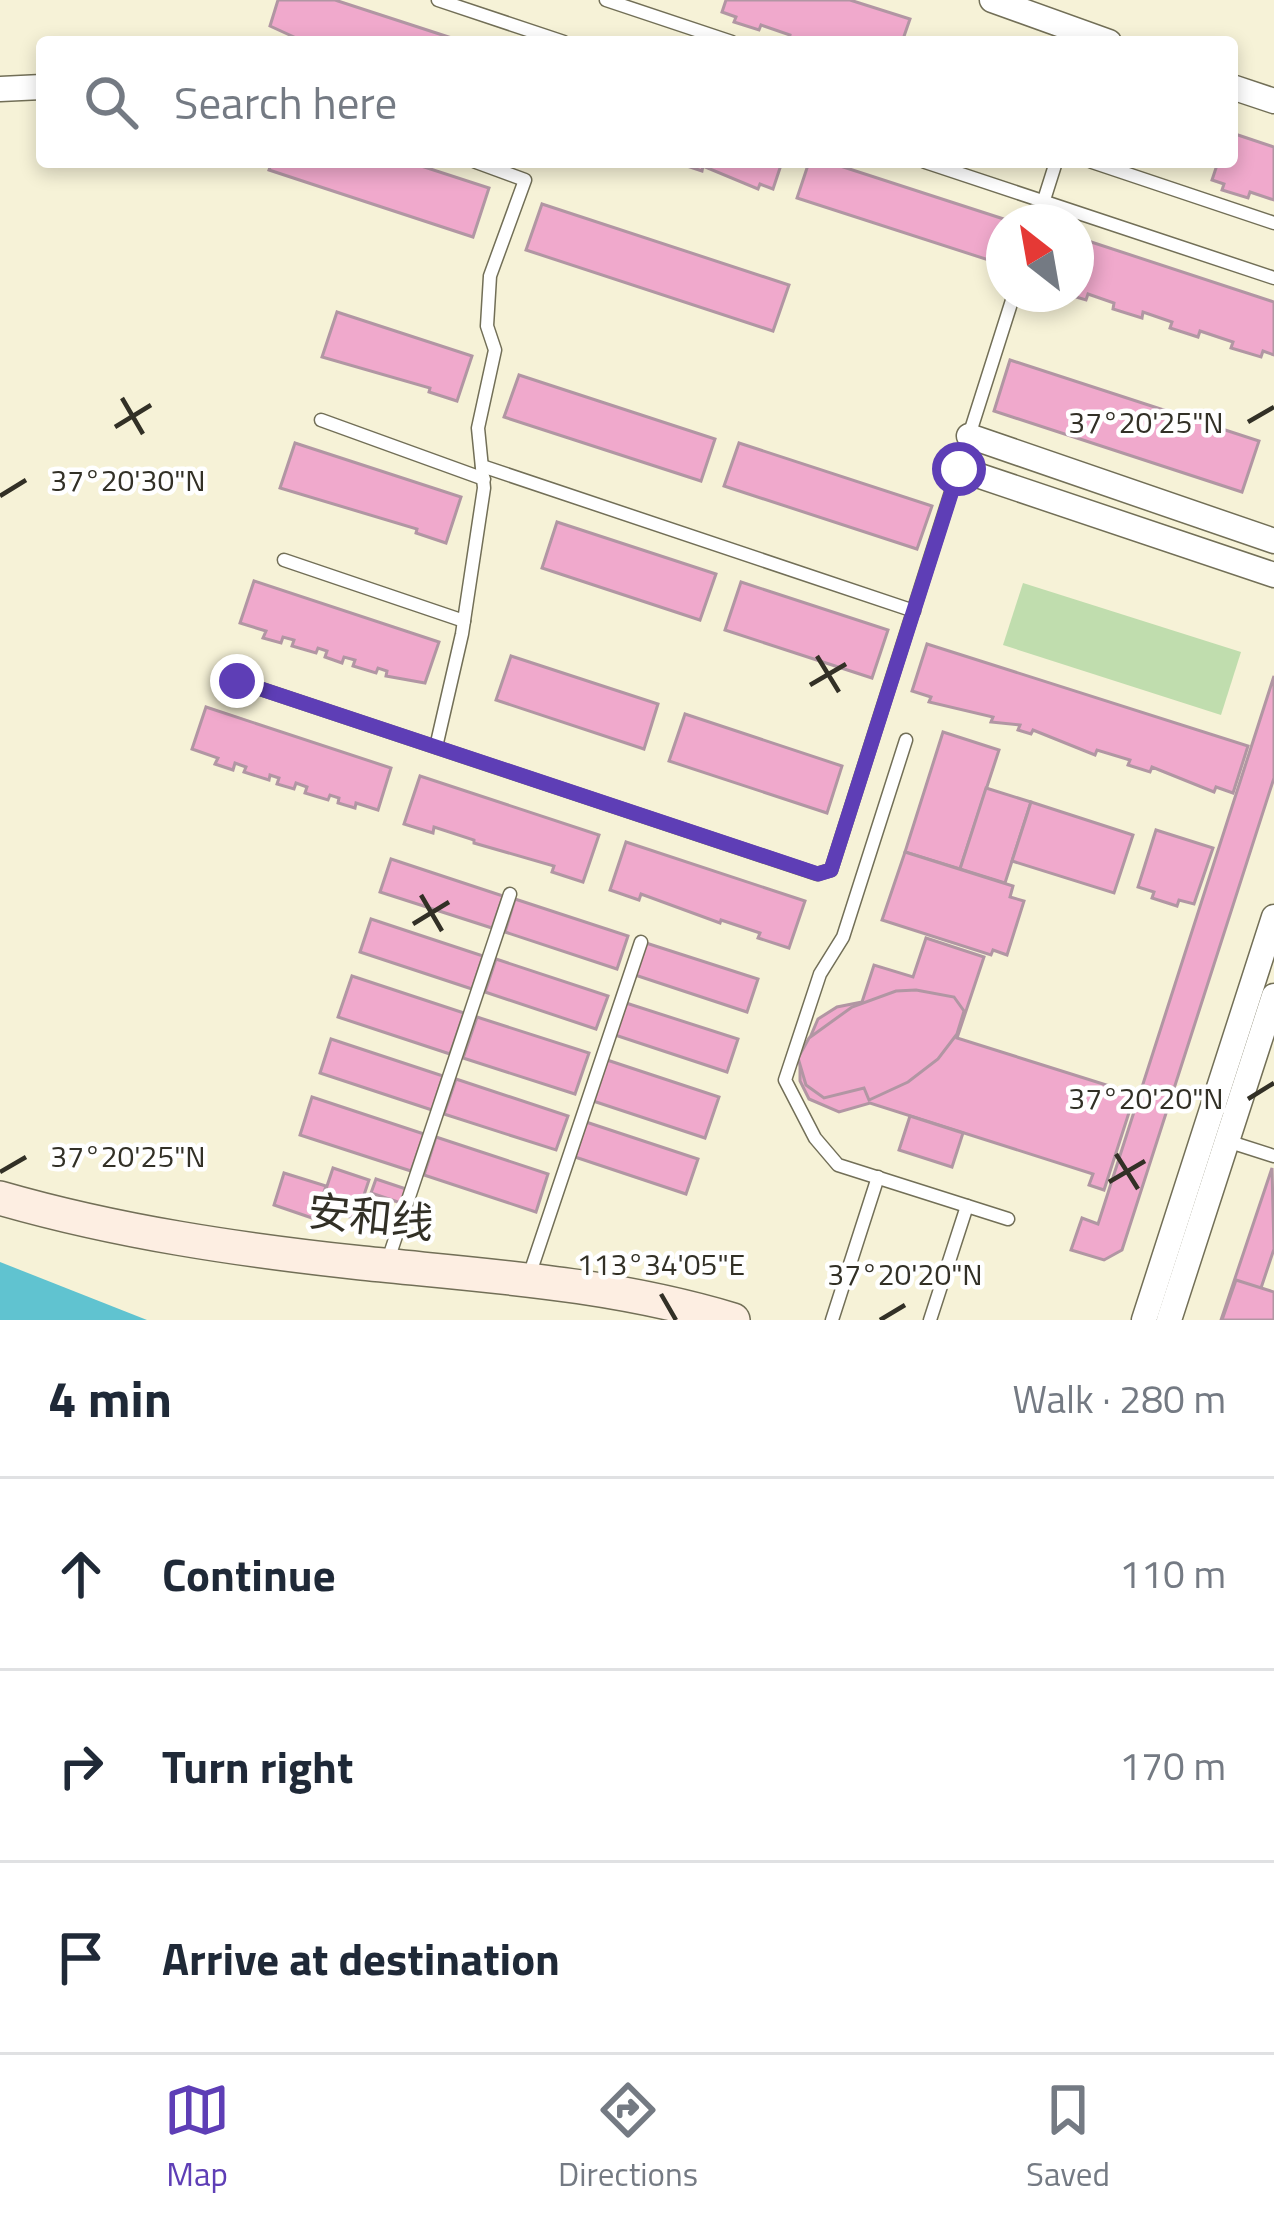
<!DOCTYPE html>
<html lang="en">
<head>
<meta charset="utf-8">
<style>
	:root { --surface:#fff; --page:#f2f2f3; --text:#1f2937; --muted:#747a83; --line:#e0e1e3; --accent:#5e3eb6 }
	body { margin:0; font-family:"Titillium Web","Noto Sans SC",sans-serif; background:var(--page); color:var(--text) }
	.compass { position:absolute; left:986px; top:204px; width:108px; height:108px; border-radius:50%; background:var(--surface); box-shadow:0 6px 18px #0003; rotate:329deg }
	.stop { position:absolute; width:36px; height:36px; margin:-27px; border:9px solid #5e3eb6; border-radius:50%; background:#fff }
	.stop.end { background:#5e3eb6; border-color:#fff; box-shadow:0 3px 12px #0008 }
	.list { margin:0; padding:0; list-style:none }
	h2 { display:flex; justify-content:space-between; align-items:center; height:156px; margin:0; padding:0 48px; font-size:51px }
	h2 small { font-size:39px; font-weight:400; color:var(--muted) }
	.list li { display:grid; grid-template-columns:78px 1fr auto; gap:36px; align-items:center; box-sizing:border-box; height:192px; padding:0 48px; border-top:3px solid var(--line) }
	.list b { display:block; font-size:45px; white-space:nowrap }
	.list em { font-size:39px; font-style:normal; color:var(--muted) }
	.icon { flex:none; width:66px; height:66px; fill:none; stroke:currentColor; stroke-width:2; stroke-linecap:round; stroke-linejoin:round }
	.map { position:relative; flex:none; width:1274px; height:1320px; overflow:hidden }
	.search { position:absolute; background:var(--surface); box-shadow:0 6px 18px #0003; left:36px; right:36px; top:36px; height:132px; display:flex; align-items:center; gap:30px; box-sizing:border-box; padding:0 42px; border-radius:12px; color:var(--muted); font-size:45px }
	.sheet { height:732px; background:var(--surface) }
	nav { display:flex; justify-content:space-around; align-items:center; box-sizing:border-box; height:168px; border-top:3px solid var(--line); background:var(--surface); font-size:33px; color:var(--muted) }
	nav a { display:grid; justify-items:center; gap:6px }
	nav .on { color:var(--accent) }
	.map>svg:first-child { display:block }
</style>
</head>
<body>
<div class="map">
<svg width="1274" height="1320" viewBox="0 0 1274 1320">
	<rect width="100%" height="100%" fill="#f6f2d7"/>
	<path fill="#c0ddae" d="M1023 583 1241 652 1221 715 1003 645Z"/>
	<path fill="#60c3d0" d="M0 1262 147 1320H0Z"/>
	<g fill="#f0a9cc" stroke="#b196a3" stroke-width="3">
		<path d="M278 0H335L464 42H305L270 26Z"/>
		<path d="M726 0H850L910 19 902 42H796L789 40 790 35 761 25 759 30 734 22 736 17 722 12Z"/>
		<path d="M1232 133 1274 147V200L1250 192 1248 198 1222 190 1224 184 1212 180 1218 162H1232Z"/>
		<path d="M272 162H409L489 188 473 237 269 170Z"/>
		<path d="M675 162H782L773 189 760 184 758 189 703 166 702 171Z"/>
		<path d="M809 162H828L1013 222H1004L1001 264 797 198Z"/>
		<path d="M542 204 789 285 773 331 526 250Z"/>
		<path d="M1076 237 1274 302V355L1263 351 1261 357 1231 348 1233 342 1200 331 1198 337 1170 328 1172 322 1143 312 1142 318 1113 309 1114 303 1088 294 1086 300 1066 294H1076Z"/>
		<path d="M337 312 472 356 457 401 429 392 430 388 322 357Z"/>
		<path d="M1010 360 1259 441 1242 492 994 411Z"/>
		<path d="M519 375 715 439 701 481 504 417Z"/>
		<path d="M295 443 461 497 446 543 416 533 417 529 280 488Z"/>
		<path d="M739 443 932 506 917 549 724 486Z"/>
		<path d="M557 522 716 574 700 620 542 568Z"/>
		<path d="M254 581 439 642 425 683 386 676 387 671 378 668 376 673 353 666 355 660 344 657 342 663 325 657 327 651 318 648 316 653 292 646 294 640 283 637 281 643 263 638 266 631 240 623Z"/>
		<path d="M741 582 888 630 872 678 725 630Z"/>
		<path d="M927 644 1248 746 1233 793 1216 787 1214 792 1152 767 1150 772 1128 765 1130 760 1097 750 1095 755 1033 730 1031 734 1018 730 1020 725 991 722 993 717 929 702 931 697 912 691Z"/>
		<path d="M511 656 658 704 644 749 496 700Z"/>
		<path d="M1274 676V778L1122 1250 1104 1260 1071 1250 1082 1218 1098 1224Z"/>
		<path d="M206 707 391 768 378 810 356 803 355 808 338 803 339 798 330 795 328 800 305 793 307 787 296 783 294 789 277 784 279 778 270 775 269 780 244 772 246 767 235 763 233 770 215 764 218 758 192 749Z"/>
		<path d="M685 714 842 766 827 813 669 761Z"/>
		<path d="M943 732 999 750 960 869 905 852Z"/>
		<path d="M420 776 599 835 583 882 552 872 554 866 474 843V840L434 827 433 833 404 824Z"/>
		<path d="M986 788 1031 802 1005 883 960 869Z"/>
		<path d="M1031 802 1133 835 1114 893 1012 861Z"/>
		<path d="M1156 830 1213 848 1194 904 1179 900 1177 906 1152 898 1154 892 1138 887Z"/>
		<path d="M626 842 805 901 789 948 758 938 760 933 721 920 720 923 641 894 639 900 610 890Z"/>
		<path d="M905 852 1013 886 1010 897 1024 901 1007 955 993 950 991 955 882 920Z"/>
		<path d="M391 859 503 896 492 928 380 892Z"/>
		<path d="M515 899 628 936 617 969 505 932Z"/>
		<path d="M371 919 483 956 472 989 360 952Z"/>
		<path d="M926 938 984 957 957 1038 1135 1094 1104 1190 1089 1185 1093 1174 870 1103 839 1112 809 1099 800 1081V1061L818 1019 837 1007 862 1002 874 965 913 977Z"/>
		<path d="M646 943 758 979 747 1012 635 975Z"/>
		<path d="M496 959 608 996 596 1029 485 992Z"/>
		<path d="M352 976 464 1013 450 1054 338 1017Z"/>
		<path d="M916 990 954 997 964 1011 957 1034 938 1059 908 1082 869 1100 864 1088 824 1098 806 1085 798 1058 809 1038 852 1007 896 991Z"/>
		<path d="M626 1003 738 1039 727 1072 615 1035Z"/>
		<path d="M477 1017 589 1053 575 1094 463 1058Z"/>
		<path d="M331 1039 443 1076 432 1110 320 1073Z"/>
		<path d="M607 1060 719 1097 705 1138 593 1101Z"/>
		<path d="M456 1079 568 1116 556 1150 444 1114Z"/>
		<path d="M312 1097 424 1134 411 1171 300 1135Z"/>
		<path d="M910 1116 963 1133 952 1167 899 1150Z"/>
		<path d="M586 1122 698 1159 686 1194 575 1157Z"/>
		<path d="M436 1137 548 1174 536 1212 424 1175Z"/>
		<path d="M333 1168 369 1180 356 1219 320 1207Z"/>
		<path d="M1272 1168 1274 1249 1251 1318 1257 1320H1221Z"/>
		<path d="M284 1173 326 1186 315 1219 274 1205Z"/>
		<path d="M376 1179 406 1189 401 1203 371 1193Z"/>
		<path d="M1236 1280 1274 1292V1320H1222Z"/>
	</g>
	<g fill="none" stroke-linecap="round" stroke-linejoin="round">
		<g stroke="#726f57" stroke-width="15">
			<g id="service">
				<path d="M438 0 564 42"/>
				<path d="M606 0 732 42"/>
				<path d="M925 162 1274 278"/>
				<path d="M1092 162 1274 223"/>
				<path d="M1037 222 1056 162"/>
				<path d="M321 420 484 479"/>
				<path d="M482 466 914 611"/>
				<path d="M284 560 464 621"/>
				<path d="M237 681 817 874 831 870 1014 294"/>
				<path d="M906 740 843 937 820 974 785 1080 815 1138 838 1165 1008 1219"/>
				<path d="M436 747 462 634 484 488 478 428 495 350 487 326 490 276 525 180 476 162"/>
				<path d="M1227 1141 1274 1156"/>
				<path d="M387 1263 510 894"/>
				<path d="M529 1276 641 942"/>
				<path d="M832 1320 878 1177"/>
				<path d="M930 1320 967 1206"/>
			</g>
		</g>
		<g stroke="#726f57" stroke-width="27">
			<g id="minor">
				<path d="M992 0 1109 42"/>
				<path d="M1232 87 1274 101"/>
				<path d="M0 89 42 87"/>
				<path d="M969 436 1274 541"/>
				<path d="M959 469 1274 575"/>
				<path d="M1144 1320 1274 917"/>
				<path d="M1169 1320 1274 996"/>
			</g>
		</g>
		<g stroke="#726f57" stroke-width="36">
			<path id="secondary" d="M0 1198C118 1232 240 1250 362 1263 487 1276 611 1283 733 1320"/>
		</g>
		<use href="#service" stroke="#fff" stroke-width="12"/>
		<use href="#minor" stroke="#fff" stroke-width="24"/>
		<use href="#secondary" stroke="#fdeee2" stroke-width="33"/>
	</g>
	<g fill="none" stroke-linecap="round" stroke-linejoin="round">
		<path stroke="#5e3eb6" stroke-width="15" d="M237 681 818 874 831 870 959 469"/>
	</g>
	<path fill="none" stroke="#323026" stroke-width="4.5" d="M122 398 143 434M1248 422 1274 407M115 427 151 405M0 496 26 480M817 656 839 692M810 685 846 664M421 895 442 931M413 924 449 902M1248 1099 1274 1083M1116 1154 1138 1189M0 1172 26 1157M1109 1182 1145 1161M661 1294 676 1320M880 1320 905 1305"/>
	<g text-anchor="middle" stroke-width="9" stroke-linejoin="round" paint-order="stroke">
		<g font-size="42" fill="#323026" stroke="#fff">
			<text transform="translate(371 1217) rotate(6)" y="15">安和线</text>
		</g>
	</g>
	<g font-size="30" text-anchor="middle" fill="#323026" stroke="#fff" stroke-width="9" stroke-linejoin="round" paint-order="stroke">
		<text x="1146" y="433">37°20'25"N</text>
		<text x="128" y="491">37°20'30"N</text>
		<text x="1146" y="1109">37°20'20"N</text>
		<text x="128" y="1167">37°20'25"N</text>
		<text x="661" y="1275">113°34'05"E</text>
		<text x="905" y="1285">37°20'20"N</text>
	</g>
</svg>
<svg class="compass" viewBox="-18 -18 36 36"><path d="M0-13l5 13h-10z" fill="#e53935"/><path d="M0 13l5-13h-10z" fill="#747a83"/></svg>
<div class="stop" style="left:959px;top:469px"></div>
<div class="stop end" style="left:237px;top:681px"></div>
<div class="search"><svg class="icon" aria-label="search" viewBox="0 0 24 24"><circle cx="10" cy="10" r="6"/><path d="M15 15l6 6"/></svg>Search here</div>
</div>
<section class="sheet">
<h2>4 min<small>Walk · 280 m</small></h2>
<ul class="list">
<li><svg class="icon" aria-label="ahead" viewBox="0 0 24 24"><path d="M12 20V5M6 11l6-6 6 6"/></svg><div><b>Continue</b></div><em>110 m</em></li>
<li><svg class="icon" aria-label="right" viewBox="0 0 24 24"><path d="M7 20v-9h11M14 6l5 5-5 5"/></svg><div><b>Turn right</b></div><em>170 m</em></li>
<li><svg class="icon" aria-label="arrive" viewBox="0 0 24 24"><path d="M6 21V4h12l-3 4 3 4H6"/></svg><div><b>Arrive at destination</b></div></li>
</ul>
</section>
<nav>
<a class="on"><svg class="icon" aria-label="map" viewBox="0 0 24 24"><path d="M3 6l6-2 6 2 6-2v14l-6 2-6-2-6 2zM9 4v14M15 6v14"/></svg>Map</a>
<a><svg class="icon" aria-label="directions" viewBox="0 0 24 24"><path d="M12 3l9 9-9 9-9-9zM9 14v-3h6M13 9l2 2-2 2"/></svg>Directions</a>
<a><svg class="icon" aria-label="saved" viewBox="0 0 24 24"><path d="M7 4h10v16l-5-4-5 4z"/></svg>Saved</a>
</nav>
</body>
</html>
